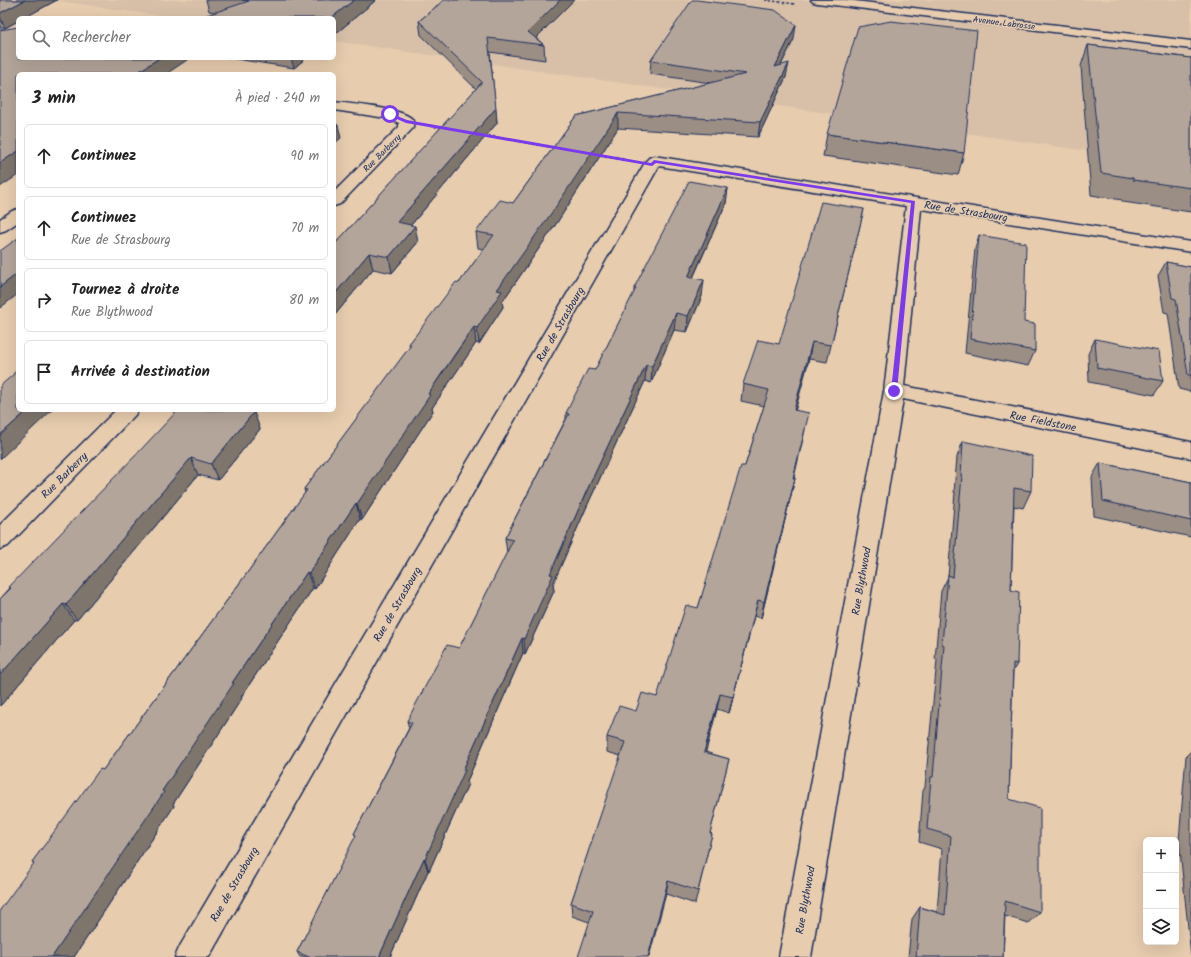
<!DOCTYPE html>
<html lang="fr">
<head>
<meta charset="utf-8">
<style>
	:root { --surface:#fff; --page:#f2f2f2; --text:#222; --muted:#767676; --line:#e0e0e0 }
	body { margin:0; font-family:Kalam,sans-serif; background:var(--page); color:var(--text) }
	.controls { position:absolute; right:12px; bottom:12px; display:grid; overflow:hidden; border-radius:6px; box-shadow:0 4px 16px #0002 }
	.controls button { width:36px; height:36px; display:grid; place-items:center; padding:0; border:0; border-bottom:1px solid var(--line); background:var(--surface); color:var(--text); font:20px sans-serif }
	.stop { position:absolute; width:12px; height:12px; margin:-9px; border:3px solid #7c3aed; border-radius:50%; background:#fff }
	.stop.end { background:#7c3aed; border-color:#fff; box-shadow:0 1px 4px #0008 }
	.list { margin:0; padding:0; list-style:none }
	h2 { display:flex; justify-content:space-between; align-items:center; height:52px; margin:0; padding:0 16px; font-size:17px }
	h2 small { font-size:13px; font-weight:400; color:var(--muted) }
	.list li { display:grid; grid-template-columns:26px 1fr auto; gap:12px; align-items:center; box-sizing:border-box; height:64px; margin:0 8px 8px; padding:0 8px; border:1px solid var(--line); border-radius:6px }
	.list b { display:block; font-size:15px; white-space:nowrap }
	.list p { margin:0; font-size:13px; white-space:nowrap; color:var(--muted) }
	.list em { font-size:13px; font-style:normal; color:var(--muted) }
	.icon { flex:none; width:22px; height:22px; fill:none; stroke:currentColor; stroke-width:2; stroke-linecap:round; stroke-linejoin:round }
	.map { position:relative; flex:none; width:1191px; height:957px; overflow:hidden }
	.search { position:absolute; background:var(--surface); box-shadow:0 4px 16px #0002; left:16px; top:16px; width:320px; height:44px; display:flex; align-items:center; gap:10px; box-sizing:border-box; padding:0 14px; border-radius:6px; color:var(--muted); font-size:15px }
	.panel { position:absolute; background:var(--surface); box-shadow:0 4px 16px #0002; left:16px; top:72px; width:320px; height:340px; border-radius:6px }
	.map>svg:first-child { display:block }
</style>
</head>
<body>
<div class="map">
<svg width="1191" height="957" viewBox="0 0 1191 957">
	<rect width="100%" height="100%" fill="#e7ccae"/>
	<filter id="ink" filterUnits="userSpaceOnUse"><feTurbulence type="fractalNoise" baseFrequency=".025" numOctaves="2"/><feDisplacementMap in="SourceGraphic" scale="8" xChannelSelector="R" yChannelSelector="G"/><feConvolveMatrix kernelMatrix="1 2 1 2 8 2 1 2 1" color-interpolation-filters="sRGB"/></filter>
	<g filter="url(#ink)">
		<path fill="#d8c0a8" d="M52 0H1191V166L334 41V18H175Z"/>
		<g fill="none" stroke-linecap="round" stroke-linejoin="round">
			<g stroke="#1b2f5e" stroke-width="3">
				<g id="street">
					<path d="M334 102C350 104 402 108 412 119 414 121 413 125 413 128L340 204 334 206V192L399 127V123L386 118 334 110Z"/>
					<path d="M654 156 1191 242V252L921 209 904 386 1191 442V458L903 399 811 957H779L884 391 906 206 659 166 209 957H175L180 946 646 161 649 158Z"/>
					<path d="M18 209V222L6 230 0 232V219L12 211Z"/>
					<path d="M116 410H138L135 415 8 546 0 549V525Z"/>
				</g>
			</g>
			<g stroke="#1b2f5e" stroke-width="3">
				<path id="secondary" d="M811 0H846L1191 41V49L817 3 813 2Z"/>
			</g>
			<g stroke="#1b2f5e" stroke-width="1.5" stroke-dasharray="2.5 2" stroke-linecap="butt">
				<path d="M765 0 795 4"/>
				<path d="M430 126 443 128"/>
				<path d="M484 135 556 148"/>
				<path d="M598 155 605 156"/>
			</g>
			<path stroke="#1b2f5e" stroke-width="2" stroke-dasharray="3 2.5" stroke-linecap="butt" d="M599 155 626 160"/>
			<use href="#street" fill="#e7ccae" fill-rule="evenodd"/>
			<use href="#secondary" fill="#e7ccae" fill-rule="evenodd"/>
		</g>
		<g fill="#9b8e84" stroke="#1b2f5e">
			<path d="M0 0H57L5 28H0Z"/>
			<path d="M206 0H376L334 35 209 11Z"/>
			<path d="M444 0H574L536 38 544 45 545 60 490 52 497 123 411 225 418 242 392 273 373 269 334 316V245L476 89 421 35 419 21Z"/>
			<path d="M794 39 781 65 786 77 758 137 618 128 558 221 502 302 503 307 479 344 476 343 457 371 432 408 433 411 362 520 360 519 315 589 313 588 241 697 242 698 173 804 174 806 74 957H0L34 864 32 862 103 770 258 558 305 493 304 489 410 347 409 344 459 283 484 249 478 248 476 232 513 203 576 116 710 83 650 74 651 60Z"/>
			<path d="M1088 45 1191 58V212L1123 202 1122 200 1091 195 1081 66Z"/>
			<path d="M229 58H306L294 68Z"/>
			<path d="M827 134 964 153 958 175 823 156Z"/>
			<path d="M728 188 726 203 693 278 702 296 687 332 674 330 651 383 645 381 587 506 553 584 554 591 525 654 523 653 467 781 468 784 429 871H428L390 957H300L297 952 356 836 354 834 409 728 407 721 459 648 507 553 505 538 566 419V413L595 370 634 293V288Z"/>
			<path d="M864 209 827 362 809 359 795 410 805 430 794 478H795L791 495 761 618 754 616 729 713 717 709 705 752 729 759 710 833 712 834 695 904 666 894 589 922 572 916 571 903 621 756 607 752V737L636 711 657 697 698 608 745 466 764 406 741 401 743 384 779 344Z"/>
			<path d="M979 235 1035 351 1028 366 965 353 975 249Z"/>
			<path d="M1166 262 1191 267V392L1179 389 1168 313 1164 312 1158 276Z"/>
			<path d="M1095 339 1163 381 1154 395 1089 382 1088 354Z"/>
			<path d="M251 411 260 429 218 480 198 475 77 620H74L0 706V599L10 588 9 587Z"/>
			<path d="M963 441 1031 491 1023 508 1014 506 1011 590 1017 664 1013 671 1009 799 1040 912 1028 923 1005 916 1003 957H908L912 919 920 907 937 912 942 849 919 842 923 791 925 787 937 660 935 659 941 591 948 577 955 492H954L957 457Z"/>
			<path d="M1100 463 1191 482V537L1094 516 1092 477Z"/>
			<path d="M1191 751V956L1179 841 1186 756Z"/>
		</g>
		<g fill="#7e746c" stroke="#1b2f5e">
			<path d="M25 0H57L24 18H18V21L5 28 0 17V13Z"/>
			<path d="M354 0H376L334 35V18H331Z"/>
			<path d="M560 0H574L531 43 528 32Z"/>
			<path d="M796 25 794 39 773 81 775 67Z"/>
			<path d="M159 58H190L166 74H135Z"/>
			<path d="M291 58H306L294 68Z"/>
			<path d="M789 63 786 77 758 137 760 122Z"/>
			<path d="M496 108 497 123 400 238 397 222Z"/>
			<path d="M618 113V128L558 221 502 302 503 307 479 344 477 328 497 290Z"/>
			<path d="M338 125 341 138 334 144V128Z"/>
			<path d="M18 151V175L0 187V163Z"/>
			<path d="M728 188 726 203 686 293 688 277Z"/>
			<path d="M415 226 418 242 392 273 389 257Z"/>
			<path d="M369 253 373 269 334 316V295Z"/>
			<path d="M18 273V294L0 308V287Z"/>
			<path d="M704 280 702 296 687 332 688 316Z"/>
			<path d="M676 313 674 330 651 383 652 366Z"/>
			<path d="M474 327 476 343 432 408 433 411 362 520 357 504 428 394Z"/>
			<path d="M812 342 809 359 791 427 794 410Z"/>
			<path d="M646 365 645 381 587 506 553 584 554 591 525 654 524 639 550 574 587 490Z"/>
			<path d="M28 410H52L0 459V435Z"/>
			<path d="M254 412 260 429 218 480 211 464Z"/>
			<path d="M191 458 198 475 77 620 66 605Z"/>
			<path d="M795 478 791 495 761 618 764 602Z"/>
			<path d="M356 503 360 519 315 589 309 573Z"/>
			<path d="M307 572 313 588 241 697 242 698 173 804 174 806 74 957H52L162 791 232 683Z"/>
			<path d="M758 600 754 616 729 713 733 697Z"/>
			<path d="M63 604 74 620 0 706V675Z"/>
			<path d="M522 638 523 653 467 781 468 784 429 871 425 859 463 770Z"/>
			<path d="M720 694 717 709 702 767 704 752Z"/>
			<path d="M424 858 428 871 390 957H379Z"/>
			<path d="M668 881 666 894 649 957H648Z"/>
		</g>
		<g fill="#b4a59a" stroke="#1b2f5e">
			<path d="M0 0H25L0 13Z"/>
			<path d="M242 0H354L331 18H198L249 1Z"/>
			<path d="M444 0H560L528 32 544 45 488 38 496 108 397 222 415 226 389 257 369 253 334 295V245L482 82 419 21Z"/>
			<path d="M692 0H697L775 10 796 25 775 67 789 63 760 122 618 113 557 205 497 290 502 291 477 328 474 327 455 354 428 394 430 395 357 504 356 503 309 573 307 572 232 683H234L162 791 164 792 52 957H0V910L34 863 32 862 100 769 103 770 258 558 307 490 304 489 411 345 409 344 456 282 459 283 494 235 476 232 500 200 513 203 576 116 746 74 651 60Z"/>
			<path d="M891 21 977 31 964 153 827 134 858 27Z"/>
			<path d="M18 27V58H159L135 74H18V151L0 163V30Z"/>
			<path d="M1088 45 1191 58V188L1133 180V178L1101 173Z"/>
			<path d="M334 124 338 125 334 128Z"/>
			<path d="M689 181 728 188 688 277 704 280 688 316 676 313 652 366 646 365 587 490 550 574 553 575 524 639 522 638 463 770H465L425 859 424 858 379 957H309L297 952 356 835 354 834 412 723 407 721 447 645 459 648 513 540 505 538 569 414 566 413 588 369 595 370 636 288H634Z"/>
			<path d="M821 202 864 209 831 345 812 342 794 410 809 413 793 478H795L764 602 758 600 733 697 720 694 704 752 729 759 710 833 712 834 698 891 668 881 648 957H578L593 911 571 903 625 742 607 737 619 706 636 711 642 693 657 697 686 605 698 608 741 466H745L769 390 743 384 758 340 779 344Z"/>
			<path d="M979 235 1026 243 1024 322 1035 324V351L970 339Z"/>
			<path d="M18 238V273L0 287V251Z"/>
			<path d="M1166 262 1191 267V375H1188L1176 299 1172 298Z"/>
			<path d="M1095 339 1159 351 1163 381 1097 368Z"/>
			<path d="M18 369V410H28L0 435V386L14 374H13Z"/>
			<path d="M178 410H245L254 412 211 464 191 458 66 605 63 604 0 675V599L11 588 9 587 134 457Z"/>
			<path d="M963 441 1032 456 1031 491 1014 488 1011 590 1019 592 1017 664 1013 663 1009 799 1040 808V912L1005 901 1003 957H916L920 907 945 915 951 836 927 829 931 777H933L944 645 942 644 948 575 953 577 962 476H961Z"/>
			<path d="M1100 463 1191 482V521L1103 501Z"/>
		</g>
	</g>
	<path fill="#7c3aed" d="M390 113 407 120 651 163 654 160 915 201 897 391 894 393 891 391 911 203 656 163 652 166 406 123 388 115Z"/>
	<g text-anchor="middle" stroke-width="3" stroke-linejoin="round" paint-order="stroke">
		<g font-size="9" fill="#1b2f5e" stroke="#e7ccae">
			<text transform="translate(1004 23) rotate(7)" y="3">Avenue Labrosse</text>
			<text transform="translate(382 153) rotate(-45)" y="3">Rue Barberry</text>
		</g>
		<g font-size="11" fill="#1b2f5e" stroke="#e7ccae">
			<text transform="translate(966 211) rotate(9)" y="4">Rue de Strasbourg</text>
			<text transform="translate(560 324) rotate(-60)" y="4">Rue de Strasbourg</text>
			<text transform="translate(1043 421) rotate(11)" y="4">Rue Fieldstone</text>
			<text transform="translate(64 475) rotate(-45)" y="4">Rue Barberry</text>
			<text transform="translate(861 581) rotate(-80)" y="4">Rue Blythwood</text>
			<text transform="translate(397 604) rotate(-60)" y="4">Rue de Strasbourg</text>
			<text transform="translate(234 884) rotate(-60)" y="4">Rue de Strasbourg</text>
			<text transform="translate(805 900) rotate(-80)" y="4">Rue Blythwood</text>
		</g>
	</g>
</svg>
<div class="controls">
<button>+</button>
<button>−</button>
<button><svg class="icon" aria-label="layers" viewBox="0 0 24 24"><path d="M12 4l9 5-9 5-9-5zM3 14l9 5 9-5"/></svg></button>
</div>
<div class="stop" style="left:390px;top:114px"></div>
<div class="stop end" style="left:894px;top:391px"></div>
<div class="search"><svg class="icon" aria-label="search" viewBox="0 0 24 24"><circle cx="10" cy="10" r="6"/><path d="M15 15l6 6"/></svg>Rechercher</div>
<section class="panel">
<h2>3 min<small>À pied · 240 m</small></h2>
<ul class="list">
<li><svg class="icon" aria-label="ahead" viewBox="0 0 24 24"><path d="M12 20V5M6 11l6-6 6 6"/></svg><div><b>Continuez</b></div><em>90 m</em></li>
<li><svg class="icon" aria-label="ahead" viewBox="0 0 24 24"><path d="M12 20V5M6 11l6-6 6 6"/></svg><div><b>Continuez</b><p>Rue de Strasbourg</p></div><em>70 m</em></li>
<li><svg class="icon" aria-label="right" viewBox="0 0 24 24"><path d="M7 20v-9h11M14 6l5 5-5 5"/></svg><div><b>Tournez à droite</b><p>Rue Blythwood</p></div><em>80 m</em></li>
<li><svg class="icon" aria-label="arrive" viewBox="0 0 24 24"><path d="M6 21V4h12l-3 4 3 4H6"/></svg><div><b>Arrivée à destination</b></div></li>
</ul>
</section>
</div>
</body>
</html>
